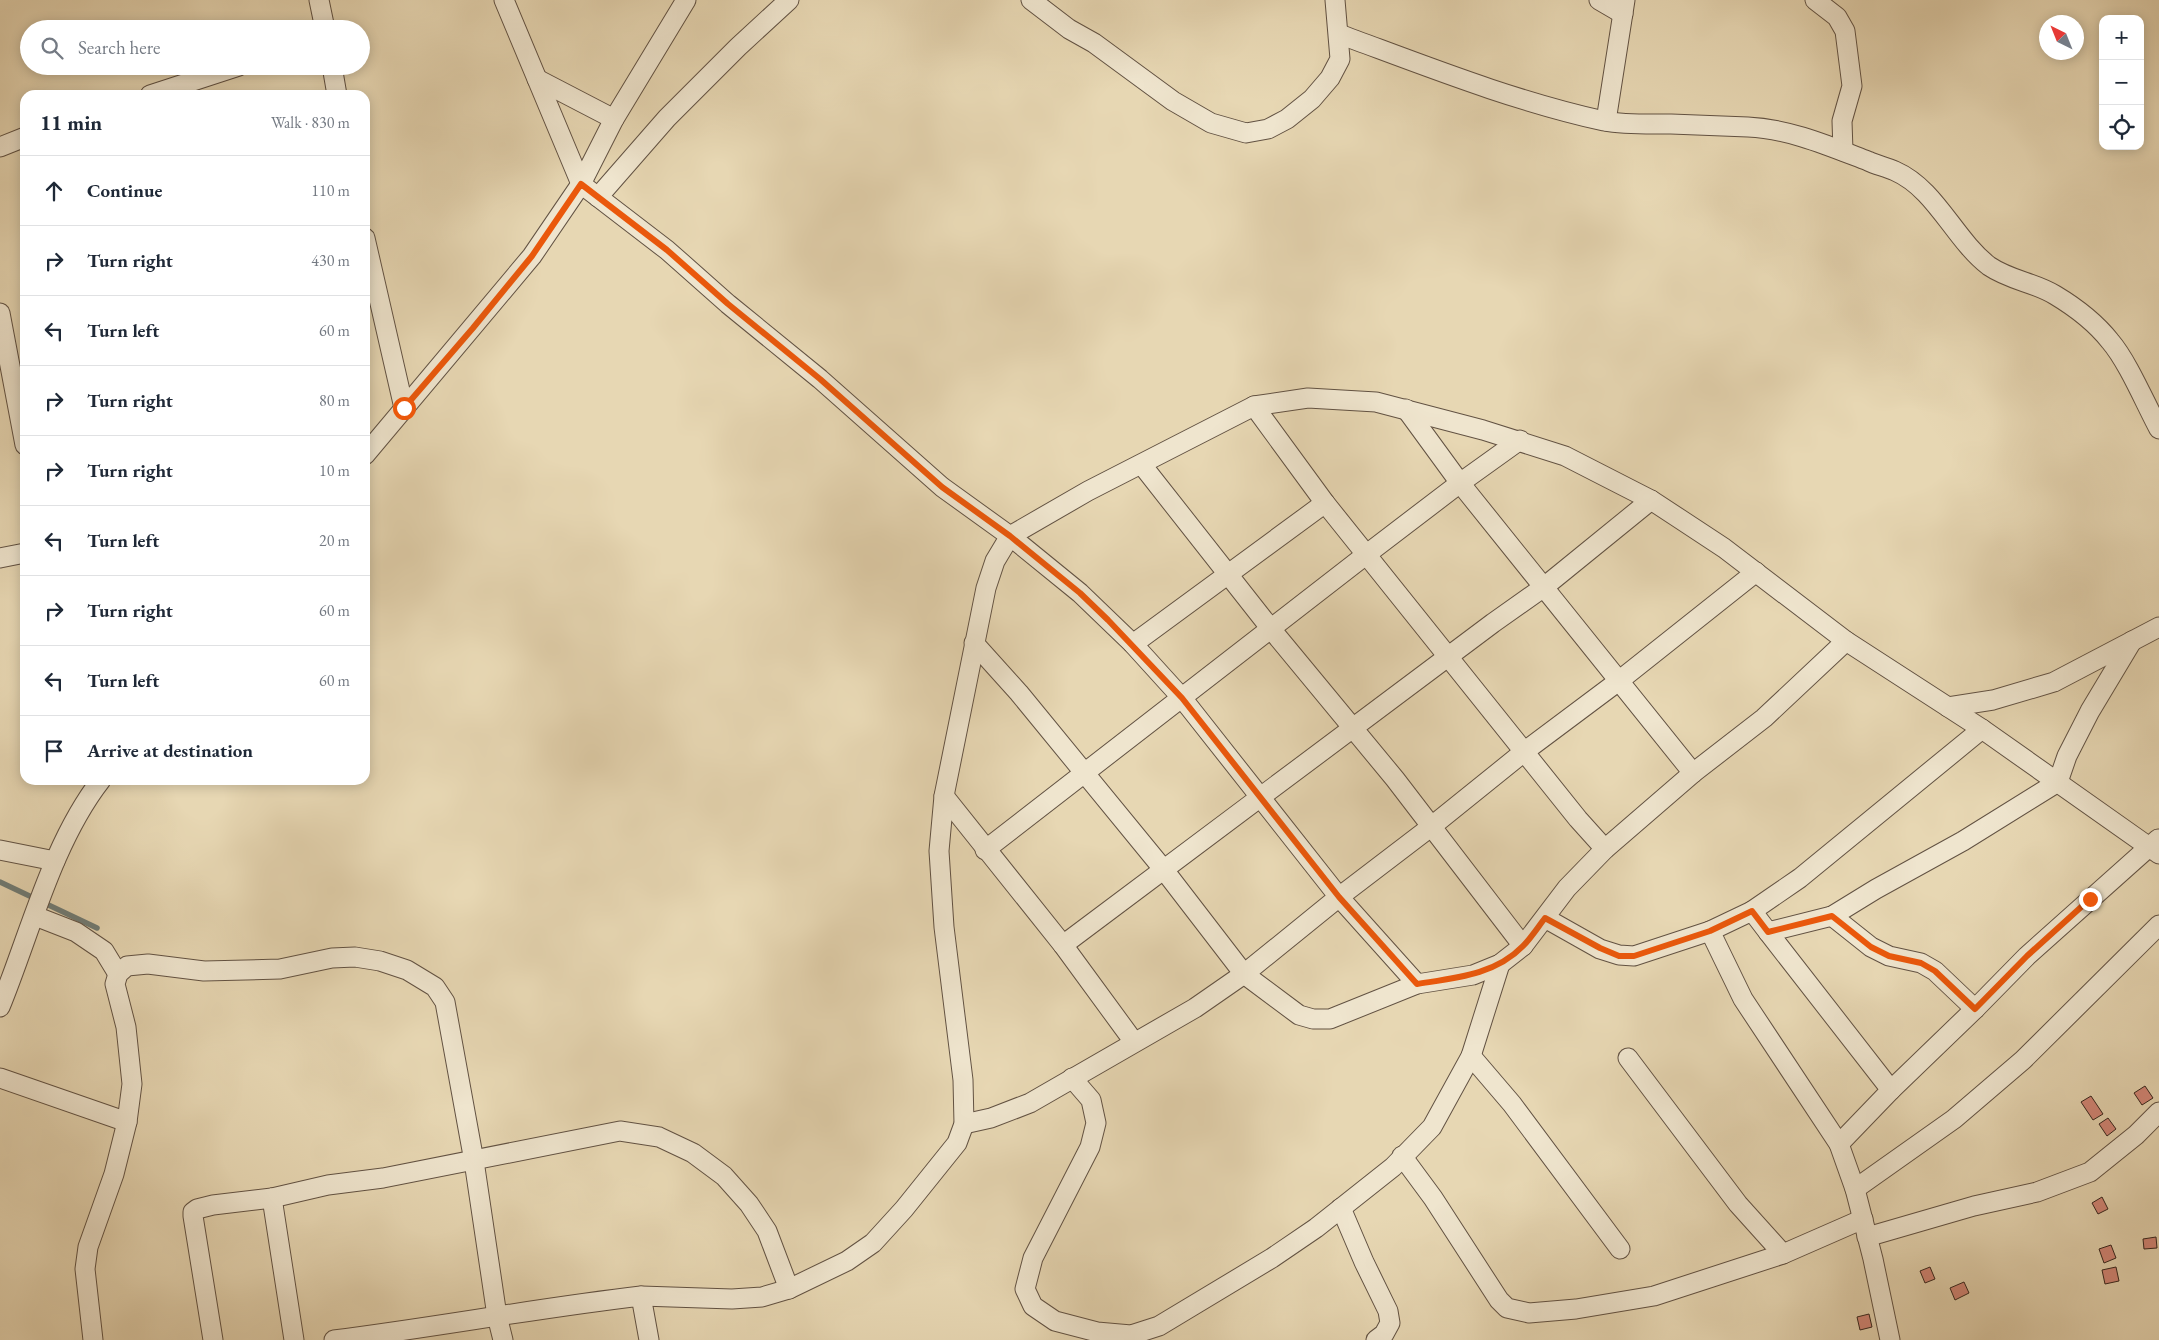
<!DOCTYPE html>
<html lang="en">
<head>
<meta charset="utf-8">
<style>
	:root { --surface:#fff; --page:#f2f2f3; --text:#1f2937; --muted:#747a83; --line:#e0e1e3 }
	body { margin:0; font-family:"EB Garamond",serif; background:var(--page); color:var(--text) }
	.controls { position:absolute; right:15px; top:15px; display:grid; overflow:hidden; border-radius:10px; box-shadow:0 2px 12px #0003 }
	.controls button { width:45px; height:45px; display:grid; place-items:center; padding:0; border:0; border-bottom:1px solid var(--line); background:var(--surface); color:var(--text); font:25px sans-serif }
	.compass { position:absolute; left:2039px; top:15px; width:45px; height:45px; border-radius:50%; background:var(--surface); box-shadow:0 2px 12px #0003; rotate:317deg }
	.stop { position:absolute; width:15px; height:15px; margin:-11px; border:4px solid #ea580c; border-radius:50%; background:#fff }
	.stop.end { background:#ea580c; border-color:#fff; box-shadow:0 1px 5px #0008 }
	.list { margin:0; padding:0; list-style:none }
	h2 { display:flex; justify-content:space-between; align-items:center; height:65px; margin:0; padding:0 20px; font-size:21px }
	h2 small { font-size:16px; font-weight:400; color:var(--muted) }
	.list li { display:grid; grid-template-columns:32px 1fr auto; gap:15px; align-items:center; box-sizing:border-box; height:70px; padding:0 20px; border-top:1px solid var(--line) }
	.list b { display:block; font-size:19px; white-space:nowrap }
	.list em { font-size:16px; font-style:normal; color:var(--muted) }
	.icon { flex:none; width:28px; height:28px; fill:none; stroke:currentColor; stroke-width:2; stroke-linecap:round; stroke-linejoin:round }
	.map { position:relative; flex:none; width:2159px; height:1340px; overflow:hidden }
	.search { position:absolute; background:var(--surface); box-shadow:0 2px 12px #0003; left:20px; top:20px; width:350px; height:55px; display:flex; align-items:center; gap:12px; box-sizing:border-box; padding:0 18px; border-radius:28px; color:var(--muted); font-size:19px }
	.panel { position:absolute; background:var(--surface); box-shadow:0 2px 12px #0003; left:20px; top:90px; width:350px; height:695px; border-radius:15px }
	.map>svg:first-child { display:block }
</style>
</head>
<body>
<div class="map">
<svg width="2159" height="1340" viewBox="0 0 2159 1340">
	<rect width="100%" height="100%" fill="#e7d7b3"/>
	<filter id="stains"><feTurbulence type="fractalNoise" baseFrequency=".004" numOctaves="4"/><feColorMatrix values="0 0 0 0 .2 0 0 0 0 .09 0 0 0 0 .02 0 0 0 .5 -.17"/></filter>
	<radialGradient id="worn" r=".72"><stop offset=".6" stop-color="#630" stop-opacity="0"/><stop offset="1" stop-color="#630" stop-opacity=".3"/></radialGradient>
	<g fill="none" stroke-linecap="round" stroke-linejoin="round">
		<path stroke="#707d77" stroke-width="5.5" d="M0 882 97 928"/>
	</g>
	<g fill="#d48778" stroke="#35251e">
		<path d="M2145 1086 2153 1098 2142 1105 2134 1093Z"/>
		<path d="M2091 1096 2103 1114 2093 1120 2081 1102Z"/>
		<path d="M2108 1118 2116 1129 2107 1136 2099 1124Z"/>
		<path d="M2102 1197 2108 1209 2098 1214 2092 1203Z"/>
		<path d="M2156 1237 2157 1248 2144 1249 2143 1239Z"/>
		<path d="M2111 1245 2116 1258 2104 1263 2099 1249Z"/>
		<path d="M1930 1267 1935 1279 1925 1283 1920 1271Z"/>
		<path d="M2116 1267 2119 1281 2105 1284 2102 1270Z"/>
		<path d="M1964 1282 1969 1293 1955 1300 1950 1288Z"/>
		<path d="M1869 1314 1872 1327 1860 1330 1857 1317Z"/>
	</g>
	<g fill="none" stroke-linecap="round" stroke-linejoin="round">
		<g stroke="#625243" stroke-width="21">
			<g id="minor">
				<path d="M319 0 325 29"/>
				<path d="M504 0 581 184 667 250 728 304 820 379 942 487 1010 536 1088 491 1254 406 1308 398 1376 402 1483 430 1565 456 1651 500 1680 519 1724 548 1846 641 1982 729 2159 854"/>
				<path d="M1031 0 1069 29 1094 43 1173 101 1211 123 1246 133 1268 129 1287 119 1312 99 1330 78 1340 59 1335 0"/>
				<path d="M1599 0 1623 14"/>
				<path d="M1815 0 1837 17 1845 31 1852 86 1842 121 1843 151"/>
				<path d="M1339 34C1426 66 1513 101 1604 121 1626 125 1649 124 1671 124 1696 125 1722 126 1748 127 1790 129 1829 146 1868 161 1876 165 1886 167 1895 171 1936 189 1954 239 1989 266 2011 281 2034 282 2055 295 2075 307 2095 322 2110 341 2128 362 2145 403 2159 429"/>
				<path d="M332 66 337 95"/>
				<path d="M537 79 614 119"/>
				<path d="M150 95 239 66"/>
				<path d="M1606 121 1625 0"/>
				<path d="M0 147 25 137"/>
				<path d="M598 197 667 118 738 47 789 0"/>
				<path d="M365 238 404 408"/>
				<path d="M0 313 25 445"/>
				<path d="M1254 406 1325 503 1578 819 1605 849"/>
				<path d="M1406 409 1460 483 1693 773"/>
				<path d="M365 455 532 256 581 184 614 119 686 0"/>
				<path d="M1142 465 1271 629 1395 779 1523 946"/>
				<path d="M0 558 25 553"/>
				<path d="M974 643 1019 693 1164 870 1244 974 1299 1015 1313 1019H1330L1417 984 1473 975 1500 964 1523 946 1567 888 1605 849 1693 773 1764 718 1846 641"/>
				<path d="M1133 644 1325 503"/>
				<path d="M1948 707 1993 700 2054 682 2159 627"/>
				<path d="M944 796 1063 945 1134 1042"/>
				<path d="M0 850 55 861"/>
				<path d="M985 850 1367 554 1460 483 1520 440"/>
				<path d="M1752 911 1800 878 1982 729"/>
				<path d="M35 916 76 932 104 951 118 974"/>
				<path d="M1832 916 1871 947 1889 956 1921 963 1935 971 1975 1009"/>
				<path d="M1545 918 1600 949 1619 955 1634 956 1710 931 1752 911 1768 932 1832 916 1876 889 1963 841 2058 782 2067 756 2090 711 2132 641"/>
				<path d="M1710 931 1743 999 1839 1144 1855 1189 1873 1259 1890 1340"/>
				<path d="M1768 932 1891 1090"/>
				<path d="M1063 945 1493 623 1544 587 1651 500"/>
				<path d="M0 1007C30 934 52 843 101 780"/>
				<path d="M1471 1056 1512 1104 1620 1249"/>
				<path d="M1628 1058 1738 1204 1783 1254"/>
				<path d="M0 1078 127 1122"/>
				<path d="M1072 1078 1091 1100 1096 1123 1090 1147 1033 1258 1025 1289 1033 1306 1055 1321 1097 1332 1131 1335 1159 1326 1272 1258 1316 1228 1393 1167 1432 1127 1471 1056 1500 964"/>
				<path d="M964 1124 991 1118 1030 1103 1195 1008 1244 974 1339 897 1432 826 1525 751 1620 680 1756 572"/>
				<path d="M1839 1144 1891 1090 1975 1009 2027 956 2158 839"/>
				<path d="M1402 1156 1433 1198 1499 1300 1507 1308 1529 1313 1576 1309 1654 1296 1783 1254 1863 1219"/>
				<path d="M1855 1189 1954 1119 2023 1060 2159 925"/>
				<path d="M272 1198 294 1340"/>
				<path d="M1341 1208 1364 1262 1388 1311 1390 1323 1384 1334 1376 1340"/>
				<path d="M1867 1237 1974 1206 2037 1192 2090 1172 2136 1135 2159 1112"/>
				<path d="M641 1296 732 1299 762 1297 789 1289 847 1261 873 1243 904 1209 957 1143 964 1124 963 1080 944 927 939 851 944 796 986 588 995 561 1010 536 1080 593 1133 644 1182 698 1339 897 1417 984"/>
				<path d="M93 1340 85 1269 88 1247 114 1174 127 1122 132 1084 126 1027 115 984 118 974 127 966 148 964 204 971 280 969 332 958 355 957 380 961 407 970 435 987 445 1002 474 1161 497 1316 503 1340"/>
				<path d="M213 1340 193 1216V1212L197 1209 213 1205 272 1198 328 1185 383 1178 620 1131 659 1137 693 1153 724 1176 749 1204 767 1231 789 1289"/>
				<path d="M334 1340C437 1327 538 1308 641 1296L649 1340"/>
			</g>
		</g>
		<use href="#minor" stroke="#efe5ce" stroke-width="19"/>
	</g>
	<g fill="none" stroke-linecap="round" stroke-linejoin="round">
		<path stroke="#ea580c" stroke-width="6" d="M404 408 473 328 532 256 581 184 667 250 728 304 820 379 942 487 1010 536 1080 593 1108 620 1182 698 1339 897 1417 984C1455 978 1495 975 1523 946 1531 938 1538 927 1545 918L1600 948 1619 956H1634L1710 931 1752 911 1768 932 1832 916 1871 947 1889 956 1921 963 1935 971 1975 1009 2027 956 2090 899"/>
	</g>
	<rect width="100%" height="100%" filter="url(#stains)"/>
	<rect width="100%" height="100%" fill="url(#worn)"/>
</svg>
<div class="controls">
<button>+</button>
<button>−</button>
<button><svg class="icon" aria-label="locate" viewBox="0 0 24 24"><circle cx="12" cy="12" r="6"/><path d="M12 2v4M12 18v4M2 12h4M18 12h4"/></svg></button>
</div>
<svg class="compass" viewBox="-18 -18 36 36"><path d="M0-13l5 13h-10z" fill="#e53935"/><path d="M0 13l5-13h-10z" fill="#747a83"/></svg>
<div class="stop" style="left:404px;top:408px"></div>
<div class="stop end" style="left:2090px;top:899px"></div>
<div class="search"><svg class="icon" aria-label="search" viewBox="0 0 24 24"><circle cx="10" cy="10" r="6"/><path d="M15 15l6 6"/></svg>Search here</div>
<section class="panel">
<h2>11 min<small>Walk · 830 m</small></h2>
<ul class="list">
<li><svg class="icon" aria-label="ahead" viewBox="0 0 24 24"><path d="M12 20V5M6 11l6-6 6 6"/></svg><div><b>Continue</b></div><em>110 m</em></li>
<li><svg class="icon" aria-label="right" viewBox="0 0 24 24"><path d="M7 20v-9h11M14 6l5 5-5 5"/></svg><div><b>Turn right</b></div><em>430 m</em></li>
<li><svg class="icon" aria-label="left" viewBox="0 0 24 24"><path d="M17 20v-9H6M10 6l-5 5 5 5"/></svg><div><b>Turn left</b></div><em>60 m</em></li>
<li><svg class="icon" aria-label="right" viewBox="0 0 24 24"><path d="M7 20v-9h11M14 6l5 5-5 5"/></svg><div><b>Turn right</b></div><em>80 m</em></li>
<li><svg class="icon" aria-label="right" viewBox="0 0 24 24"><path d="M7 20v-9h11M14 6l5 5-5 5"/></svg><div><b>Turn right</b></div><em>10 m</em></li>
<li><svg class="icon" aria-label="left" viewBox="0 0 24 24"><path d="M17 20v-9H6M10 6l-5 5 5 5"/></svg><div><b>Turn left</b></div><em>20 m</em></li>
<li><svg class="icon" aria-label="right" viewBox="0 0 24 24"><path d="M7 20v-9h11M14 6l5 5-5 5"/></svg><div><b>Turn right</b></div><em>60 m</em></li>
<li><svg class="icon" aria-label="left" viewBox="0 0 24 24"><path d="M17 20v-9H6M10 6l-5 5 5 5"/></svg><div><b>Turn left</b></div><em>60 m</em></li>
<li><svg class="icon" aria-label="arrive" viewBox="0 0 24 24"><path d="M6 21V4h12l-3 4 3 4H6"/></svg><div><b>Arrive at destination</b></div></li>
</ul>
</section>
</div>
</body>
</html>
